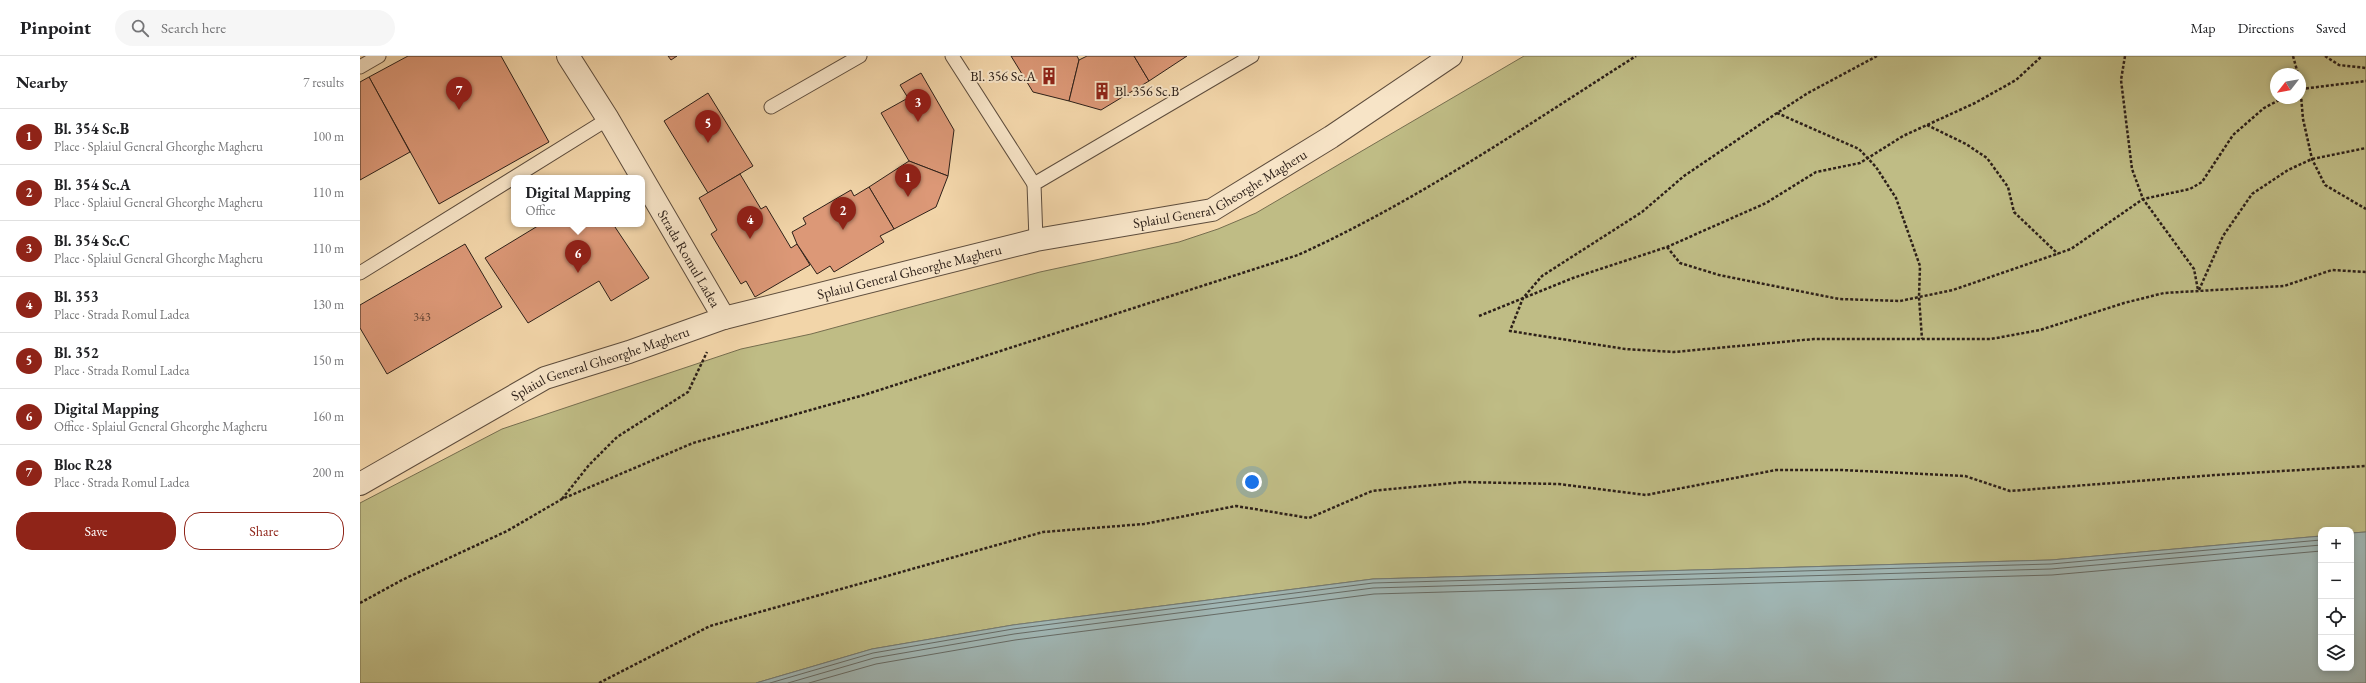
<!DOCTYPE html>
<html lang="en">
<head>
<meta charset="utf-8">
<style>
	:root { --surface:#fff; --page:#f6f6f6; --text:#202124; --muted:#757577; --line:#e0e0e0; --accent:#8f2418 }
	body { margin:0; font-family:"EB Garamond",serif; background:var(--page); color:var(--text) }
	.controls { position:absolute; right:12px; bottom:12px; display:grid; overflow:hidden; border-radius:8px; box-shadow:0 2px 6px #0003 }
	.controls button { width:36px; height:36px; display:grid; place-items:center; padding:0; border:0; border-bottom:1px solid var(--line); background:var(--surface); color:var(--text); font:20px sans-serif }
	.compass { position:absolute; left:1910px; top:12px; width:36px; height:36px; border-radius:50%; background:var(--surface); box-shadow:0 2px 6px #0003; rotate:239deg }
	.you { position:absolute; left:892px; top:426px; width:14px; height:14px; margin:-10px; border:3px solid #fff; border-radius:50%; background:#1a73e8; box-shadow:0 0 0 6px #1a73e833 }
	.badge { display:grid; place-items:center; width:26px; height:26px; border-radius:50%; background:var(--accent); color:#fff; font-size:13px; font-weight:700 }
	.pin { position:absolute; translate:-50% -33px; filter:drop-shadow(0 1px 2px #0008) }
	.pin::after { content:''; position:absolute; top:21px; width:14px; height:12px; background:inherit; clip-path:polygon(0 0,100% 0,50% 100%) }
	.popup { position:absolute; left:151px; top:119px; width:134px; height:52px; box-sizing:border-box; display:grid; place-content:center; border-radius:8px; background:var(--surface); filter:drop-shadow(0 1px 3px #0005); font-size:13px; white-space:nowrap; color:var(--muted) }
	.popup b { font-size:15px; color:var(--text) }
	.popup::after { content:''; position:absolute; left:50%; top:100%; margin-left:-8px; border:8px solid transparent; border-top-color:var(--surface) }
	.list { margin:0; padding:0; list-style:none }
	h2 { display:flex; justify-content:space-between; align-items:center; height:52px; margin:0; padding:0 16px; font-size:17px }
	h2 small { font-size:13px; font-weight:400; color:var(--muted) }
	.list li { display:grid; grid-template-columns:26px 1fr auto; gap:12px; align-items:center; box-sizing:border-box; height:56px; padding:0 16px; border-top:1px solid var(--line) }
	.list b { display:block; font-size:15px; white-space:nowrap }
	.list p { margin:0; font-size:13px; white-space:nowrap; color:var(--muted) }
	.list em { font-size:13px; font-style:normal; color:var(--muted) }
	.actions { display:flex; gap:8px; padding:12px 16px }
	.actions a { flex:1; padding:9px 0; border:1px solid var(--accent); border-radius:16px; text-align:center; font-size:14px; color:var(--accent) }
	.actions .main { background:var(--accent); color:#fff }
	.icon { flex:none; width:22px; height:22px; fill:none; stroke:currentColor; stroke-width:2; stroke-linecap:round; stroke-linejoin:round }
	.map { position:relative; flex:none; width:2006px; height:627px; overflow:hidden }
	header { display:flex; align-items:center; gap:24px; box-sizing:border-box; height:56px; padding:0 20px; background:var(--surface); border-bottom:1px solid var(--line) }
	header strong { font-size:19px }
	nav { display:flex; gap:22px; margin-inline-start:auto; font-size:14px }
	.search { width:280px; height:36px; background:var(--page); display:flex; align-items:center; gap:10px; box-sizing:border-box; padding:0 14px; border-radius:22px; color:var(--muted); font-size:15px }
	main { display:flex }
	aside { flex:1; background:var(--surface) }
	.map>svg:first-child { display:block }
</style>
</head>
<body>
<header>
<strong>Pinpoint</strong>
<div class="search"><svg class="icon" aria-label="search" viewBox="0 0 24 24"><circle cx="10" cy="10" r="6"/><path d="M15 15l6 6"/></svg>Search here</div>
<nav><a>Map</a><a>Directions</a><a>Saved</a></nav>
</header>
<main>
<aside>
<h2>Nearby<small>7 results</small></h2>
<ul class="list">
<li><span class="badge">1</span><div><b>Bl. 354 Sc.B</b><p>Place · Splaiul General Gheorghe Magheru</p></div><em>100 m</em></li>
<li><span class="badge">2</span><div><b>Bl. 354 Sc.A</b><p>Place · Splaiul General Gheorghe Magheru</p></div><em>110 m</em></li>
<li><span class="badge">3</span><div><b>Bl. 354 Sc.C</b><p>Place · Splaiul General Gheorghe Magheru</p></div><em>110 m</em></li>
<li><span class="badge">4</span><div><b>Bl. 353</b><p>Place · Strada Romul Ladea</p></div><em>130 m</em></li>
<li><span class="badge">5</span><div><b>Bl. 352</b><p>Place · Strada Romul Ladea</p></div><em>150 m</em></li>
<li><span class="badge">6</span><div><b>Digital Mapping</b><p>Office · Splaiul General Gheorghe Magheru</p></div><em>160 m</em></li>
<li><span class="badge">7</span><div><b>Bloc R28</b><p>Place · Strada Romul Ladea</p></div><em>200 m</em></li>
</ul>
<div class="actions"><a class="main">Save</a><a>Share</a></div>
</aside>
<div class="map">
<svg width="2006" height="627" viewBox="0 0 2006 627">
	<rect width="100%" height="100%" fill="#f2d5a9"/>
	<filter id="stains"><feTurbulence type="fractalNoise" baseFrequency=".005" numOctaves="4"/><feColorMatrix values="0 0 0 0 .2 0 0 0 0 .09 0 0 0 0 .02 0 0 0 .5 -.17"/></filter>
	<radialGradient id="worn" r=".72"><stop offset=".6" stop-color="#630" stop-opacity="0"/><stop offset="1" stop-color="#630" stop-opacity=".3"/></radialGradient>
	<path fill="#bfbc85" stroke="#766e4f" fill-rule="evenodd" d="M1164 0H2006V476L1991 477V474H1961V480L1691 504 1013 523 653 569 512 593 396 627H0V447L142 373 381 293 451 278 680 216 819 186 858 173 896 157ZM1916 18H1940V42H1916Z"/>
	<path fill="#a0b6b4" stroke="#727a76" d="M2006 476V627H396L512 593 653 569 1013 523 1691 504 1961 480V612H1991V477Z"/>
	<g fill="none" stroke-linecap="round" stroke-linejoin="round">
		<g stroke="#666b66" stroke-width="1">
			<path d="M410 627 513 597 653 573 1013 527 1691 508 1961 484"/>
			<path d="M428 627 514 602 654 578 1013 532 1691 513 1961 489"/>
			<path d="M449 627 516 608 655 584 1014 538 1692 519 1961 495"/>
		</g>
	</g>
	<g fill="#dc9877" stroke="#2d2019">
		<path d="M48 0H141L189 86 79 148 9 21Z"/>
		<path d="M308 0H317L311 4Z"/>
		<path d="M651 0H717L719 4 709 45 673 36Z"/>
		<path d="M727 0H774L789 25 741 54 709 45 719 4Z"/>
		<path d="M774 0H827L789 25Z"/>
		<path d="M561 17 594 74 588 120 549 105 521 57 548 42 540 29Z"/>
		<path d="M9 21 50 96 0 124V26Z"/>
		<path d="M348 37 393 110 348 137 304 65Z"/>
		<path d="M549 105 588 120 576 151 534 173 509 131Z"/>
		<path d="M380 118 401 153 406 150 431 192 437 188 450 209 395 241 386 225 381 228 351 178 357 174 339 142Z"/>
		<path d="M509 131 534 173 520 180 524 186 474 216 470 210 457 218 437 188 432 176 446 168 443 162 491 134 494 140Z"/>
		<path d="M181 168H253L289 222 251 245 239 225 168 267 125 202Z"/>
		<path d="M105 188 142 251 27 318 0 272V249Z"/>
	</g>
	<g fill="none" stroke-linecap="round" stroke-linejoin="round">
		<g stroke="#5e4d3d" stroke-width="15">
			<g id="service">
				<path d="M592 0 674 128"/>
				<path d="M0 11 19 0"/>
				<path d="M411 51 500 0"/>
				<path d="M676 184 674 128 892 0"/>
				<path d="M0 217 248 63"/>
			</g>
		</g>
		<g stroke="#5e4d3d" stroke-width="24">
			<g id="minor">
				<path id="s1" d="M208 0 248 63 364 262"/>
				<path id="s2" d="M0 428 185 322 269 296 364 262 676 184 852 154 971 81 1091 0"/>
			</g>
		</g>
		<g stroke="#2d2019" stroke-width="2.5" stroke-dasharray="3 2" stroke-linecap="butt">
			<path d="M1517 0 1448 37 1417 57 1324 120 1282 156 1182 220 1163 242 1150 275 1265 293 1314 296 1454 283H1631L1680 274 1764 247 1804 237 1924 230 1972 214 2006 216"/>
			<path d="M1765 0 1761 24 1772 113 1783 143 1834 213 1838 234"/>
			<path d="M1933 0 1938 18"/>
			<path d="M1965 0 1979 9 2006 12"/>
			<path d="M1940 28 1943 63 1952 103 1965 129 2006 153"/>
			<path d="M1941 33 2006 25"/>
			<path d="M1417 57 1499 93 1516 111 1536 142 1560 210 1559 241 1562 283"/>
			<path d="M1567 69 1606 88 1627 102 1648 131 1654 156 1698 198"/>
			<path d="M1307 191 1320 207 1359 219 1479 243 1540 245 1593 234 1711 193 1783 143 1830 133 1842 126 1873 79 1904 52 1923 42"/>
			<path d="M1839 234 1863 180 1892 138 1928 114 1952 103 2006 92"/>
			<path d="M1119 260 1213 222 1307 191 1406 147 1456 116 1500 107 1543 80 1615 47 1656 24 1682 0"/>
			<path d="M202 443 229 409 257 381 328 336 347 296"/>
			<path d="M0 547 42 524 147 475 202 443 333 387 504 339 938 199C1057 145 1166 70 1276 0"/>
			<path d="M239 627 350 570 683 476 784 468 876 450 949 462 1012 435 1103 426 1199 428 1286 439 1416 414H1482L1605 420 1650 435 1855 419 2006 410"/>
		</g>
		<use href="#service" stroke="#f7e4c7" stroke-width="13"/>
		<use href="#minor" stroke="#f7e4c7" stroke-width="22"/>
	</g>
	<defs>
		<g id="building-bare" transform="scale(1.38)"><path d="M-4-6H4V6H1V3H-1V6H-4ZM-2.5-4.3h1.7v1.8h-1.7ZM.8-4.3h1.7v1.8H.8ZM-2.5-1h1.7V.8h-1.7ZM.8-1h1.7V.8H.8Z" fill="#8f2418" stroke="#f7e4c7" stroke-width="2.5" paint-order="stroke"/></g>
	</defs>
	<g fill-rule="evenodd">
		<use href="#building-bare" x="689" y="20"/>
		<use href="#building-bare" x="742" y="35"/>
	</g>
	<g text-anchor="middle" stroke-width="4" stroke-linejoin="round" paint-order="stroke">
		<g font-size="12" fill="#593e30">
			<text x="62" y="265">343</text>
		</g>
		<g font-size="14" fill="#2d2019" stroke="#f7e4c7" text-anchor="end">
			<text x="676" y="25">Bl. 356 Sc.A</text>
			<text x="755" y="40" text-anchor="start">Bl. 356 Sc.B</text>
		</g>
		<g font-size="14" fill="#2d2019" stroke="#f7e4c7">
			<text dy="5" stroke="none"><textPath href="#s2" startOffset="917">Splaiul General Gheorghe Magheru</textPath></text>
			<text dy="5" stroke="none"><textPath href="#s1" startOffset="236">Strada Romul Ladea</textPath></text>
			<text dy="5" stroke="none"><textPath href="#s2" startOffset="593">Splaiul General Gheorghe Magheru</textPath></text>
			<text dy="5" stroke="none"><textPath href="#s2" startOffset="270">Splaiul General Gheorghe Magheru</textPath></text>
		</g>
	</g>
	<rect width="100%" height="100%" filter="url(#stains)"/>
	<rect width="100%" height="100%" fill="url(#worn)"/>
</svg>
<div class="controls">
<button>+</button>
<button>−</button>
<button><svg class="icon" aria-label="locate" viewBox="0 0 24 24"><circle cx="12" cy="12" r="6"/><path d="M12 2v4M12 18v4M2 12h4M18 12h4"/></svg></button>
<button><svg class="icon" aria-label="layers" viewBox="0 0 24 24"><path d="M12 4l9 5-9 5-9-5zM3 14l9 5 9-5"/></svg></button>
</div>
<svg class="compass" viewBox="-18 -18 36 36"><path d="M0-13l5 13h-10z" fill="#e53935"/><path d="M0 13l5-13h-10z" fill="#757577"/></svg>
<div class="you"></div>
<div class="pin badge" style="left:548px;top:141px">1</div>
<div class="pin badge" style="left:483px;top:174px">2</div>
<div class="pin badge" style="left:558px;top:66px">3</div>
<div class="pin badge" style="left:390px;top:183px">4</div>
<div class="pin badge" style="left:348px;top:87px">5</div>
<div class="pin badge" style="left:218px;top:217px">6</div>
<div class="popup"><b>Digital Mapping</b>Office</div>
<div class="pin badge" style="left:99px;top:54px">7</div>
</div>
</main>
</body>
</html>
